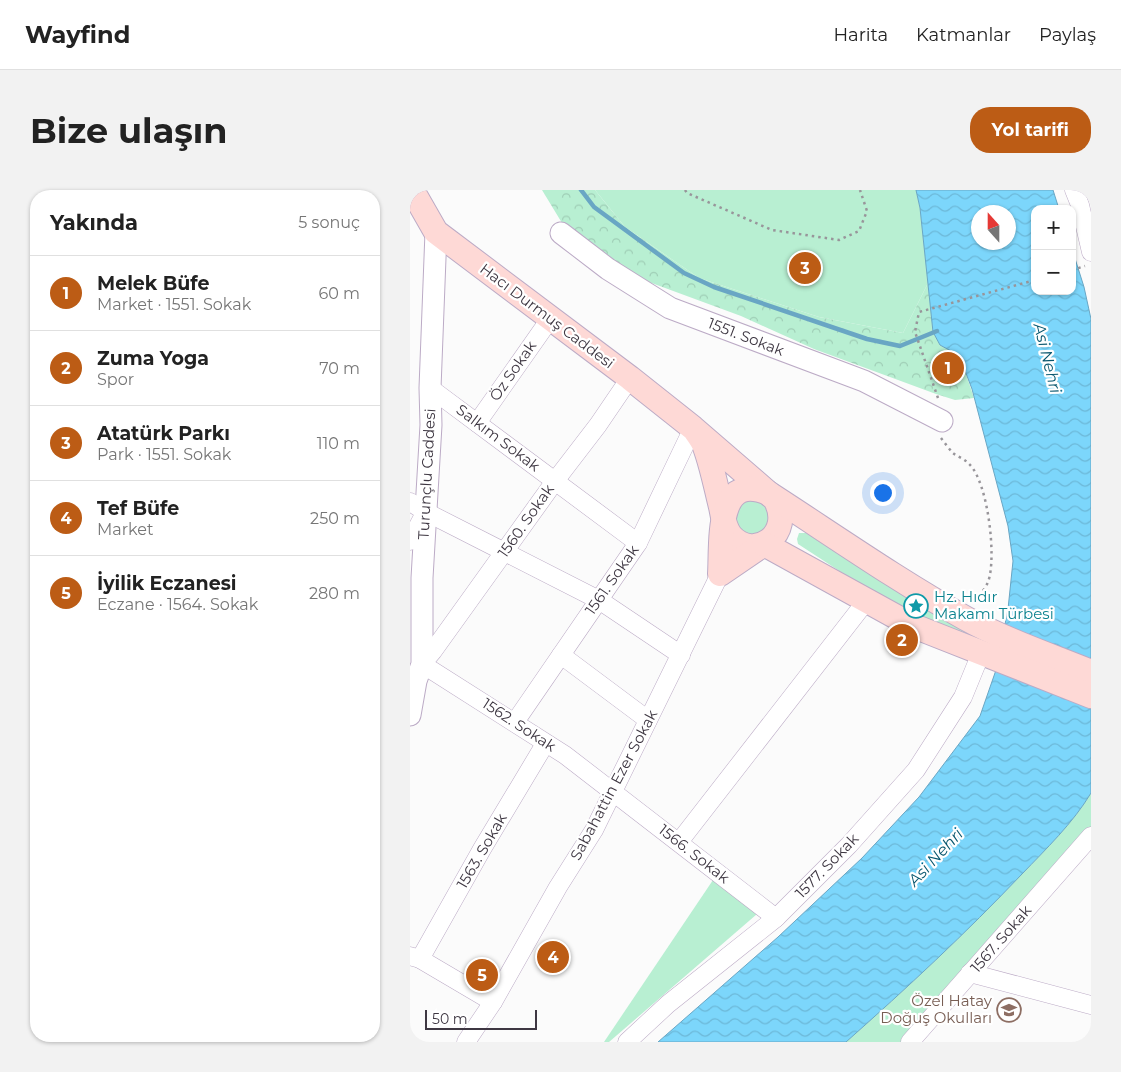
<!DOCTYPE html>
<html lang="tr">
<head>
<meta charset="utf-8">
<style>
	:root { --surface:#fff; --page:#f2f2f2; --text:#222; --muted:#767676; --line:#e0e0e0; --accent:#bc5c15 }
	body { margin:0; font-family:Montserrat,sans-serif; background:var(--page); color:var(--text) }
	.controls { position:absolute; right:15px; top:15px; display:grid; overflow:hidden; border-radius:10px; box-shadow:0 1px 4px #0004 }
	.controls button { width:45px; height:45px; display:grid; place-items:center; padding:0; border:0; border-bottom:1px solid var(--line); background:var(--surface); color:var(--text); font:25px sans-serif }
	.compass { position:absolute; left:561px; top:15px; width:45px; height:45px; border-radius:50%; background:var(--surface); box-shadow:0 1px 4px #0004; rotate:339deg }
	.scale { position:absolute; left:15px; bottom:12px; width:112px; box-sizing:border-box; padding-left:5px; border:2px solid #3e3742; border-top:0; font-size:14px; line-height:18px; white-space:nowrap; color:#3e3742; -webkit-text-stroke:4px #fff; paint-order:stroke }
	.you { position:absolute; left:472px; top:302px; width:18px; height:18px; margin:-12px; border:4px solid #fff; border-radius:50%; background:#1a73e8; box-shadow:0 0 0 8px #1a73e833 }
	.badge { display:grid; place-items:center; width:32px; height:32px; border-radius:50%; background:var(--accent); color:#fff; font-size:16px; font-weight:700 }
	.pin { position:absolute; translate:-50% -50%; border:2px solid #fff; box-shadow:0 1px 5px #0006 }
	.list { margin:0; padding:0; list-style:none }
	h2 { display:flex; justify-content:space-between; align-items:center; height:65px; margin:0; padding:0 20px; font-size:21px }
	h2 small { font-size:16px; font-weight:400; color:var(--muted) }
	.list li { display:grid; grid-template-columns:32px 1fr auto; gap:15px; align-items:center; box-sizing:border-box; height:75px; padding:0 20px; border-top:1px solid var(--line) }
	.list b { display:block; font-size:19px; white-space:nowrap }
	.list p { margin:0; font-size:16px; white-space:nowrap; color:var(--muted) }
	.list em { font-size:16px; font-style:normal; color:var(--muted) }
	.map { position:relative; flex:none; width:681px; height:852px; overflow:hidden; border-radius:20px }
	header { display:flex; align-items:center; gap:30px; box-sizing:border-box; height:70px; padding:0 25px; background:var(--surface); border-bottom:1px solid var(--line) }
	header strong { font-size:24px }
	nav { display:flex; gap:28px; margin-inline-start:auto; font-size:18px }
	.intro { display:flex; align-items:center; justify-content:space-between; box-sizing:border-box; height:120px; padding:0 30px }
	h1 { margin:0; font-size:35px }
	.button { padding:12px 22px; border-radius:20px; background:var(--accent); color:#fff; font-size:18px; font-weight:700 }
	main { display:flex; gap:30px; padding:0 30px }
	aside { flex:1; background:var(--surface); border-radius:20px; box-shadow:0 1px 4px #0004 }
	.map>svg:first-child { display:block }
</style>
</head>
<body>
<header>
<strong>Wayfind</strong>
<nav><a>Harita</a><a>Katmanlar</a><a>Paylaş</a></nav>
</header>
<div class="intro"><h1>Bize ulaşın</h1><a class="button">Yol tarifi</a></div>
<main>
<aside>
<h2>Yakında<small>5 sonuç</small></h2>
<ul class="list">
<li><span class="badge">1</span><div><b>Melek Büfe</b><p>Market · 1551. Sokak</p></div><em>60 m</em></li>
<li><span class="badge">2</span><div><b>Zuma Yoga</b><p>Spor</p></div><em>70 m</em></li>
<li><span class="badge">3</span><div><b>Atatürk Parkı</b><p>Park · 1551. Sokak</p></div><em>110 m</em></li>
<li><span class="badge">4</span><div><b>Tef Büfe</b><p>Market</p></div><em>250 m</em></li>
<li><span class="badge">5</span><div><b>İyilik Eczanesi</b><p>Eczane · 1564. Sokak</p></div><em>280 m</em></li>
</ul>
</aside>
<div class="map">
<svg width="681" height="852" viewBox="0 0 681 852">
	<defs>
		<pattern id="forest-crowns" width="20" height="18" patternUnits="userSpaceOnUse" patternTransform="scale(1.25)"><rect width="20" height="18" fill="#b8efd2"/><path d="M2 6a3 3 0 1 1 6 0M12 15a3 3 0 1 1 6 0" fill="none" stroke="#9fceb6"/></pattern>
		<pattern id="water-waves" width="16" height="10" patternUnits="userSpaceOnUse" patternTransform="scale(1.25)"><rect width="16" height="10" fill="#7cd6fb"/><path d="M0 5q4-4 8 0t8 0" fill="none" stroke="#6cb8d8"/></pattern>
	</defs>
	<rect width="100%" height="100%" fill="#fbfbfb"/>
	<g fill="#b8efd2">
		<path d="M185 0H506L510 18 518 93 493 143 409 127 289 88 215 37Z"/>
		<path d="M341 310 353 311 363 326 351 346 333 343C323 329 322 316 341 310Z"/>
		<path d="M389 343H396L458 382 569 446 565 447 520 433 454 397 388 354 387 349Z"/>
		<path d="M681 603V650L494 852H436C497 798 556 743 612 684 636 659 663 633 681 603Z"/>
		<path d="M303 690 347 724 199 852H194Z"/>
	</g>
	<path fill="url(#forest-crowns)" d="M132 0H185L215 37 289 88 409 127 493 143 518 93 523 142 530 155 541 161 554 178 564 208 545 210 526 204 404 159 331 126 228 88 152 33Z"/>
	<path fill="url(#water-waves)" stroke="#69a6c4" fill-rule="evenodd" d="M506 0H643L649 19H625V101H662V59L674 97 681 129V603C663 633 636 659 612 684 556 743 497 798 436 852H248L368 747 452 668 509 607 570 526 586 480 598 419 603 371 598 336 562 199 554 178 541 161 530 155 523 142 510 18ZM568 22H598V52H568Z"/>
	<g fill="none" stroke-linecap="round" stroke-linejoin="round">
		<path stroke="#69a6c4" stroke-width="4.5" d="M171 0 184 17 274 83 304 97 457 149 490 156 527 141"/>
		<g stroke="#bcabc6" stroke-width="19">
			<g id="minor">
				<path d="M664 0 670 15 681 62"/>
				<path d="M220 188 188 235 145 291 23 461 12 474 155 565 366 728"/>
				<path d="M20 198 228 353"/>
				<path d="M67 233 140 129"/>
				<path d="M0 312 16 322 189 410 271 465"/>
				<path d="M0 351 15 323"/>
				<path d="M151 465 238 530"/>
				<path d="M105 532 228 353 283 238"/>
				<path d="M269 652 457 410"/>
				<path d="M0 766 10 769 83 812"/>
				<path d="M10 769 72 659 135 554"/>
				<path d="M560 783 681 815"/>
				<path d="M56 852 83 812 148 697 184 640 310 384"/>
				<path d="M217 852 258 814 366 728 439 655 506 580 553 507 571 463"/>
				<path d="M500 852 681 646"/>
			</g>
		</g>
		<g stroke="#bcabc6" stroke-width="23">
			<g id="tertiary">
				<path d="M151 43 198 79 260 118 454 191 532 231"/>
				<path d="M0 525 6 491 12 474V388L21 235 20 198 26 42"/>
			</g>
		</g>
		<g stroke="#bcabc6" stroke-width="26">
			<g id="secondary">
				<path d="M2 0 26 42 220 188 283 238 365 309C385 344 344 372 321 346 314 338 313 326 311 317 306 297 302 276 295 257 293 251 288 245 285 240"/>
				<path d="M354 354 310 384C312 352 305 281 358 303 423 345 487 390 555 428 595 450 639 465 681 482"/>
				<path d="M354 354 501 435 681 506"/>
			</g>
		</g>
		<g stroke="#98959a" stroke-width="2.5" stroke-dasharray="2.5 4" stroke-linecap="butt">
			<path d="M275 0 277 3 362 40 429 50 449 41 457 21 450 0"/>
			<path d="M662 80 675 76"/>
			<path d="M528 208 505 142 509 122 625 90"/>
			<path d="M531 248C535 253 539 259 543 263 548 267 555 269 559 274 578 291 587 369 578 392 575 399 569 406 565 412"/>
		</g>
		<use href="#minor" stroke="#fff" stroke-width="18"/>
		<use href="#tertiary" stroke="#fff" stroke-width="21"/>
		<use href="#secondary" stroke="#fed9d6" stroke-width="24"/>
	</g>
	<defs>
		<g id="sight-ring" transform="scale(1.25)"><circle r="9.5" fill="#fff" stroke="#0f9aa8" stroke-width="1.5"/><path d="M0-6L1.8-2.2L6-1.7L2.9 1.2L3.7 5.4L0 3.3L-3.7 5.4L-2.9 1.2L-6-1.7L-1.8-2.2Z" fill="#0f9aa8"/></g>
		<g id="school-ring" transform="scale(1.25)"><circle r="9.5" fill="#fff" stroke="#8d6e63" stroke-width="1.5"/><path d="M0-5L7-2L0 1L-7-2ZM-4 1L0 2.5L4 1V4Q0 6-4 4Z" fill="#8d6e63"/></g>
	</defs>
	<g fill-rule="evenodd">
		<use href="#sight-ring" x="506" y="416"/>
		<use href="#school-ring" x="599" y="820"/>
	</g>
	<g text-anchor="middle" stroke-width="4.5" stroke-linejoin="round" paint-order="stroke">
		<g font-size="15" fill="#3e3742" stroke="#fff">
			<text transform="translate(137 126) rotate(37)" y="5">Hacı Durmuş Caddesi</text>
			<text transform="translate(336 147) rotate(21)" y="5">1551. Sokak</text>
			<text transform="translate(103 181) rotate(-55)" y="5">Öz Sokak</text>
			<text transform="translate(88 248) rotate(37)" y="5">Salkım Sokak</text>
			<text transform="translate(17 284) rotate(-87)" y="5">Turunçlu Caddesi</text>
			<text transform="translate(116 331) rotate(-55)" y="5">1560. Sokak</text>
			<text transform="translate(202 390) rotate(-55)" y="5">1561. Sokak</text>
			<text transform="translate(109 535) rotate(33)" y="5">1562. Sokak</text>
			<text transform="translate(204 595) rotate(-62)" y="5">Sabahattin Ezer Sokak</text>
			<text transform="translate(72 661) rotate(-60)" y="5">1563. Sokak</text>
			<text transform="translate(284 664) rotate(38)" y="5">1566. Sokak</text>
			<text transform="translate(417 676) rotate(-46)" y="5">1577. Sokak</text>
			<text transform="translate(591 749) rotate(-49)" y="5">1567. Sokak</text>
		</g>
		<g font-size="15" fill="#0d838f" stroke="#fff" text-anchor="start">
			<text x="524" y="412">Hz. Hıdır<tspan x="524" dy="17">Makamı Türbesi</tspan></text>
		</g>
		<g font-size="15" fill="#785e54" stroke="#fff" text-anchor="end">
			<text x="582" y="816">Özel Hatay<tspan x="582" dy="17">Doğuş Okulları</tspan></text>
		</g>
		<g font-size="16" font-style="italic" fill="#07566e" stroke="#fff">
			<text transform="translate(638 168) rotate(76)" y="6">Asi Nehri</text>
			<text transform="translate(525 667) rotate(-47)" y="6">Asi Nehri</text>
		</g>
	</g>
</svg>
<div class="controls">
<button>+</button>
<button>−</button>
</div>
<svg class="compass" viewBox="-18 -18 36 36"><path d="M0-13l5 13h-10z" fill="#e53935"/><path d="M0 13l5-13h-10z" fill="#767676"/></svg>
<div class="scale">50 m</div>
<div class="you"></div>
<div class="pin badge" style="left:538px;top:178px">1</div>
<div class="pin badge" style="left:492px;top:450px">2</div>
<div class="pin badge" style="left:395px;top:78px">3</div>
<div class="pin badge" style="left:143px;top:767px">4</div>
<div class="pin badge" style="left:72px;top:785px">5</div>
</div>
</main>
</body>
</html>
